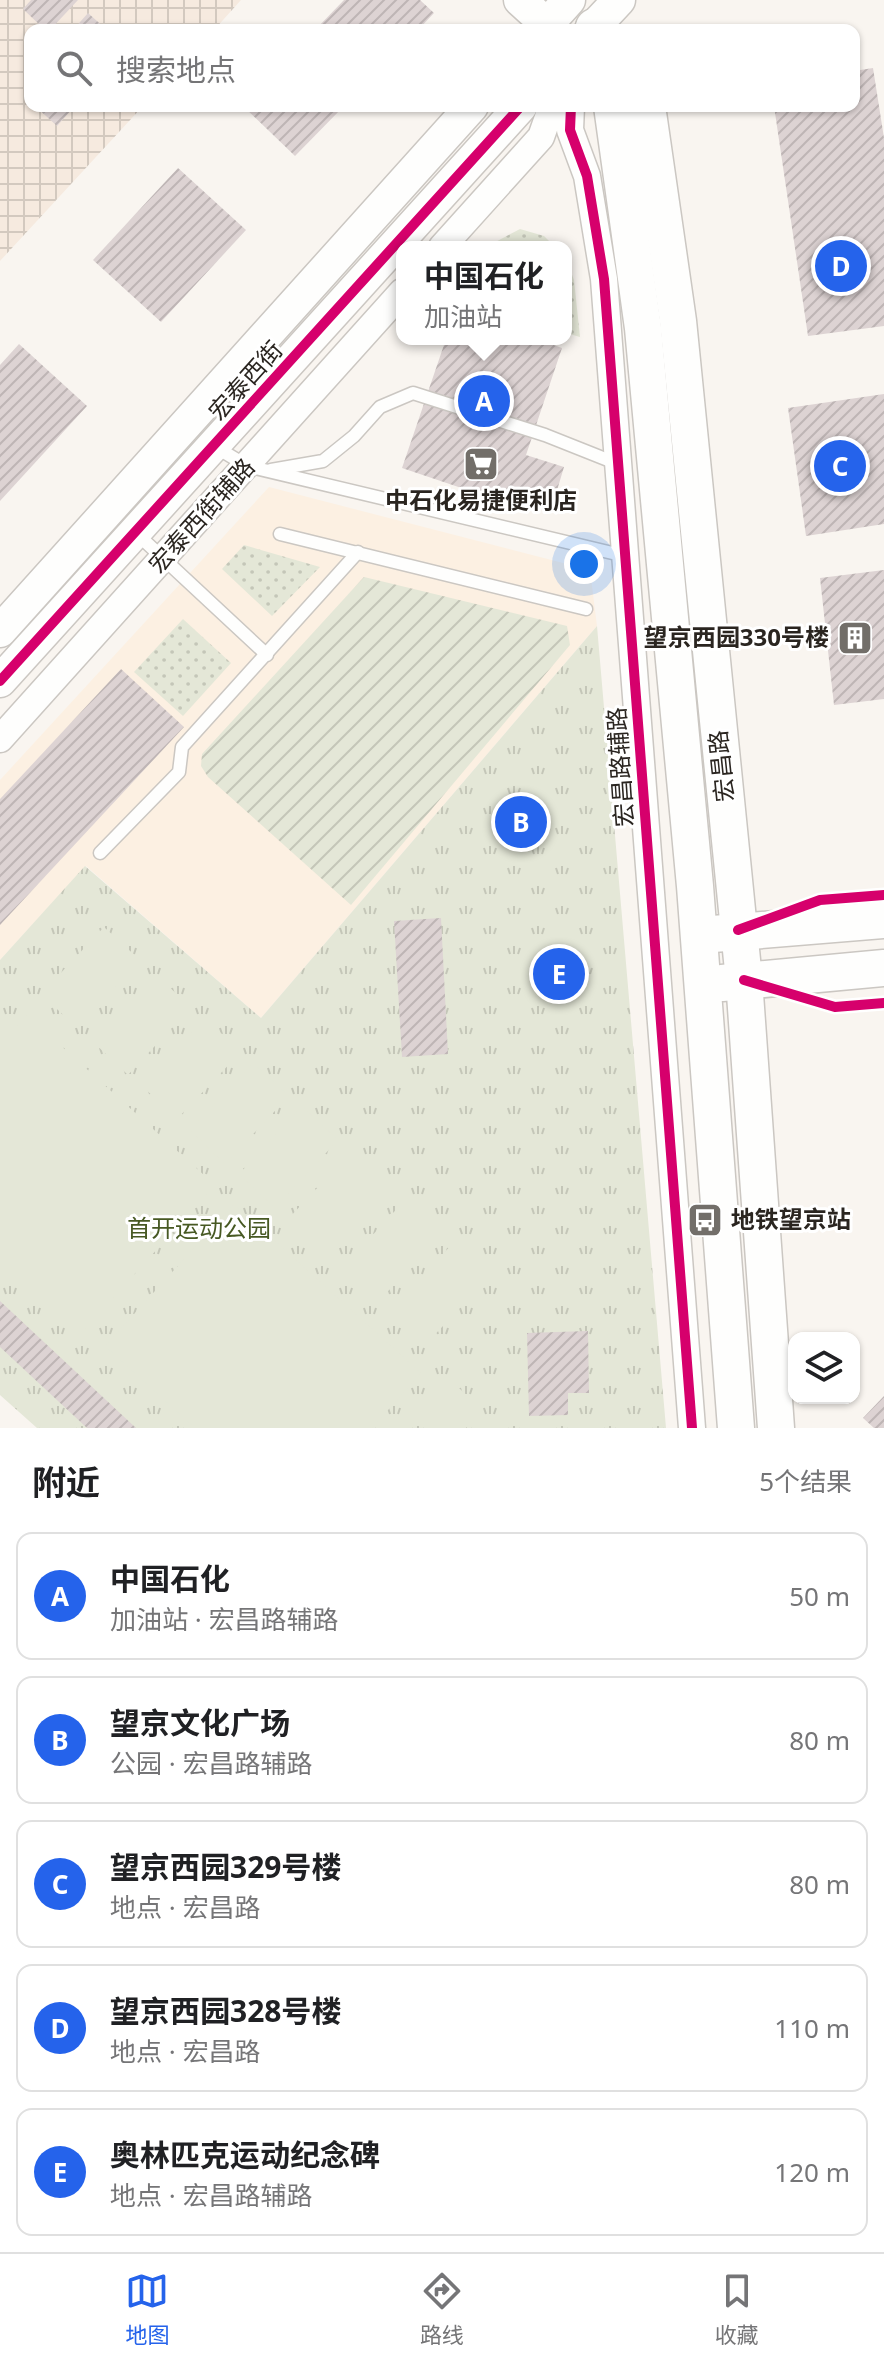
<!DOCTYPE html>
<html lang="zh">
<head>
<meta charset="utf-8">
<style>
	:root { --surface:#fff; --page:#f2f2f2; --text:#202124; --muted:#757577; --line:#e0e0e0; --accent:#2563eb }
	body { margin:0; font-family:"Noto Sans","Noto Sans SC",sans-serif; background:var(--page); color:var(--text) }
	.controls { position:absolute; right:24px; bottom:24px; display:grid; overflow:hidden; border-radius:16px; box-shadow:0 2px 6px #0004 }
	.controls button { width:72px; height:72px; display:grid; place-items:center; padding:0; border:0; border-bottom:2px solid var(--line); background:var(--surface); color:var(--text); font:40px sans-serif }
	.you { position:absolute; left:584px; top:564px; width:28px; height:28px; margin:-20px; border:6px solid #fff; border-radius:50%; background:#1a73e8; box-shadow:0 0 0 12px #1a73e833 }
	.badge { display:grid; place-items:center; width:52px; height:52px; border-radius:50%; background:var(--accent); color:#fff; font-size:26px; font-weight:700 }
	.pin { position:absolute; translate:-50% -50%; border:4px solid #fff; box-shadow:0 2px 8px #0006 }
	.popup { position:absolute; left:396px; top:241px; width:176px; height:104px; box-sizing:border-box; display:grid; place-content:center; border-radius:16px; background:var(--surface); filter:drop-shadow(0 2px 6px #0005); font-size:26px; white-space:nowrap; color:var(--muted) }
	.popup b { font-size:30px; color:var(--text) }
	.popup::after { content:''; position:absolute; left:50%; top:100%; margin-left:-16px; border:16px solid transparent; border-top-color:var(--surface) }
	.list { margin:0; padding:0; list-style:none }
	h2 { display:flex; justify-content:space-between; align-items:center; height:104px; margin:0; padding:0 32px; font-size:34px }
	h2 small { font-size:26px; font-weight:400; color:var(--muted) }
	.list li { display:grid; grid-template-columns:52px 1fr auto; gap:24px; align-items:center; box-sizing:border-box; height:128px; margin:0 16px 16px; padding:0 16px; border:2px solid var(--line); border-radius:16px }
	.list b { display:block; font-size:30px; white-space:nowrap }
	.list p { margin:0; font-size:26px; white-space:nowrap; color:var(--muted) }
	.list em { font-size:26px; font-style:normal; color:var(--muted) }
	.icon { flex:none; width:44px; height:44px; fill:none; stroke:currentColor; stroke-width:2; stroke-linecap:round; stroke-linejoin:round }
	.map { position:relative; flex:none; width:884px; height:1428px; overflow:hidden }
	.search { position:absolute; background:var(--surface); box-shadow:0 2px 6px #0004; left:24px; right:24px; top:24px; height:88px; display:flex; align-items:center; gap:20px; box-sizing:border-box; padding:0 28px; border-radius:16px; color:var(--muted); font-size:30px }
	.sheet { height:824px; background:var(--surface) }
	nav { display:flex; justify-content:space-around; align-items:center; box-sizing:border-box; height:112px; border-top:2px solid var(--line); background:var(--surface); font-size:22px; color:var(--muted) }
	nav a { display:grid; justify-items:center; gap:4px }
	nav .on { color:var(--accent) }
	.map>svg:first-child { display:block }
</style>
</head>
<body>
<div class="map">
<svg width="884" height="1428" viewBox="0 0 884 1428">
	<defs>
		<pattern id="industrial-grid" width="8" height="8" patternUnits="userSpaceOnUse" patternTransform="scale(2)"><rect width="8" height="8" fill="#f6eadf"/><path d="M0 4h8M4 0v8" fill="none" stroke="#d3c9bf"/></pattern>
		<pattern id="grass-dots" width="8" height="8" patternUnits="userSpaceOnUse" patternTransform="scale(2)"><rect width="8" height="8" fill="#e4e7d7"/><path d="M2 2h.1M6 6h.1" fill="none" stroke="#c4c6b8" stroke-width="1.8" stroke-linecap="round"/></pattern>
		<pattern id="park-tufts" width="24" height="20" patternUnits="userSpaceOnUse" patternTransform="scale(2)"><rect width="24" height="20" fill="#e4e7d7"/><path d="M3 7l-1-3M5 7V3M7 7l1-3M15 17l-1-3M17 17v-4M19 17l1-3" fill="none" stroke="#c4c6b8"/></pattern>
		<pattern id="garden-furrows" width="10" height="10" patternUnits="userSpaceOnUse" patternTransform="scale(2)"><rect width="10" height="10" fill="#e4e7d7"/><path d="M-1 1l2-2M0 10L10 0M9 11l2-2" fill="none" stroke="#c4c6b8"/></pattern>
		<pattern id="building-hatch" width="6" height="6" patternUnits="userSpaceOnUse" patternTransform="scale(2)"><rect width="6" height="6" fill="#ddd3d3"/><path d="M-1 1l2-2M0 6l6-6M5 7l2-2" fill="none" stroke="#beb5b5"/></pattern>
	</defs>
	<rect width="100%" height="100%" fill="#f9f5f0"/>
	<path fill="#fcf0e2" d="M269 487 590 570 597 626 261 1018 86 866 0 960V780Z"/>
	<path fill="url(#industrial-grid)" d="M0 0H241L214 30H30V106H143L0 261Z"/>
	<g fill="url(#grass-dots)">
		<path d="M520 229 544 236 555 247H486Z"/>
		<path d="M566 259 574 280 580 337 566 333Z"/>
		<path d="M244 545 320 567 272 616 222 569Z"/>
		<path d="M183 619 231 663 183 716 134 672Z"/>
	</g>
	<path fill="url(#park-tufts)" d="M597 626 666 1428H37L0 1395V960L85 866 261 1018Z"/>
	<path fill="url(#garden-furrows)" d="M364 577 567 626 570 645 351 905 208 777 201 766 202 754Z"/>
	<g fill="#e4e7d7">
		<path d="M104 927 140 960 77 1028 41 994Z"/>
		<path d="M155 974 191 1007 128 1075 92 1041Z"/>
		<path d="M27 1015 215 1185 85 1329 0 1253V1045Z"/>
		<path d="M205 1018 241 1052 177 1119 142 1086Z"/>
		<path d="M253 1063 289 1096 225 1164 190 1130Z"/>
		<path d="M302 1106 338 1140 275 1208 239 1174Z"/>
		<path d="M352 1151 388 1185 324 1252 288 1219Z"/>
		<path d="M405 1200 441 1234 378 1302 342 1268Z"/>
		<path d="M234 1204 421 1373 372 1428H195L105 1346Z"/>
		<path d="M454 1242 490 1276 427 1343 391 1310Z"/>
		<path d="M448 1378 483 1410 466 1428H431L415 1414Z"/>
	</g>
	<g fill="url(#building-hatch)">
		<path d="M31 0H78L50 30H45L23 9Z"/>
		<path d="M344 0H420L434 13 418 30H315Z"/>
		<path d="M88 13 107 30H73Z"/>
		<path d="M873 68 884 138V326L808 336 774 106H854V71Z"/>
		<path d="M35 106H75L57 126Z"/>
		<path d="M243 106H344L295 156Z"/>
		<path d="M178 168 246 230 161 322 93 260Z"/>
		<path d="M446 339H537L562 348 526 455 564 467 552 507 513 494 509 504 402 468Z"/>
		<path d="M19 344 87 406 0 501V365Z"/>
		<path d="M884 394V524L806 536 788 408Z"/>
		<path d="M884 570V699L834 705 820 578Z"/>
		<path d="M121 669 184 727 0 925V799Z"/>
		<path d="M441 918 448 1054 402 1057 394 921Z"/>
		<path d="M0 1301 136 1428H87L0 1347Z"/>
		<path d="M588 1331 589 1393H568V1415L529 1416 527 1333Z"/>
		<path d="M884 1396V1428H874L863 1418Z"/>
	</g>
	<g fill="none" stroke-linecap="round" stroke-linejoin="round">
		<g stroke="#cbc7c2" stroke-width="15">
			<g id="service">
				<path d="M214 446 247 466 625 556"/>
				<path d="M271 470 323 461 354 436 380 407 413 393 545 435 618 464"/>
				<path d="M136 533 267 655"/>
				<path d="M280 534 586 609"/>
				<path d="M100 853 179 772 182 747 358 552"/>
			</g>
		</g>
		<g stroke="#cbc7c2" stroke-width="29">
			<g id="minor">
				<path d="M571 106 570 130 587 176 604 279 692 1428"/>
				<path d="M442 247 541 137 552 106"/>
				<path d="M0 739 402 292"/>
			</g>
		</g>
		<g stroke="#cbc7c2" stroke-width="35">
			<g id="tertiary">
				<path d="M520 0 553 30"/>
				<path d="M542 30 569 0"/>
				<path d="M591 30 619 0"/>
				<path d="M0 631 472 106"/>
				<path d="M0 681 521 106"/>
			</g>
		</g>
		<g stroke="#cbc7c2" stroke-width="39">
			<g id="secondary">
				<path d="M594 27 597 30"/>
				<path d="M612 106 643 328 695 886 736 1428"/>
				<path d="M647 106 678 321 744 980 776 1428"/>
				<path d="M713 934 884 920"/>
				<path d="M722 983 884 968"/>
			</g>
		</g>
		<use href="#service" stroke="#fefefd" stroke-width="12"/>
		<use href="#minor" stroke="#fefefd" stroke-width="26"/>
		<use href="#tertiary" stroke="#fefefd" stroke-width="32"/>
		<use href="#secondary" stroke="#fefefd" stroke-width="36"/>
		<g stroke="#fff" stroke-width="15">
			<g id="cycleway">
				<path d="M571 106 570 130 587 176 604 279 692 1428"/>
				<path d="M0 681 521 106"/>
				<path d="M738 930 820 900 884 895"/>
				<path d="M744 980 835 1007 884 1003"/>
			</g>
		</g>
		<use href="#cycleway" stroke="#d6006c" stroke-width="10"/>
	</g>
	<defs>
		<g id="supermarket-square" transform="scale(1.8)"><rect x="-9" y="-9" width="18" height="18" rx="4" fill="#726e69" stroke="#fff"/><path d="M-6-5.5h2.5l.6 2H6L4.5 2H-2.5L-4.4-4H-6ZM-1.5 3.2a1.3 1.3 0 1 0 .1 0ZM3 3.2a1.3 1.3 0 1 0 .1 0Z" fill="#fff"/></g>
		<g id="building-square" transform="scale(1.8)"><rect x="-9" y="-9" width="18" height="18" rx="4" fill="#726e69" stroke="#fff"/><path d="M-4-6H4V6H1V3H-1V6H-4ZM-2.5-4.3h1.7v1.8h-1.7ZM.8-4.3h1.7v1.8H.8ZM-2.5-1h1.7V.8h-1.7ZM.8-1h1.7V.8H.8Z" fill="#fff"/></g>
		<g id="bus-square" transform="scale(1.8)"><rect x="-9" y="-9" width="18" height="18" rx="4" fill="#726e69" stroke="#fff"/><path d="M-5-6H5V4H4V6H2V4H-2V6H-4V4H-5ZM-3.5-4V0h7V-4ZM-3.5 1.2v1.5H-2V1.2ZM2 1.2v1.5H3.5V1.2Z" fill="#fff"/></g>
	</defs>
	<g fill-rule="evenodd">
		<use href="#supermarket-square" x="481" y="464"/>
		<use href="#building-square" x="855" y="638"/>
		<use href="#bus-square" x="705" y="1220"/>
	</g>
	<g text-anchor="middle" stroke-width="6" stroke-linejoin="round" paint-order="stroke">
		<g font-size="24" fill="#2a2520" stroke="#fff">
			<text transform="translate(246 381) rotate(-48)" y="8">宏泰西街</text>
			<text transform="translate(202 516) rotate(-48)" y="8">宏泰西街辅路</text>
			<text transform="translate(722 766) rotate(-96)" y="8">宏昌路</text>
			<text transform="translate(621 767) rotate(-94)" y="8">宏昌路辅路</text>
		</g>
		<g font-size="24" font-weight="bold" fill="#2a2520" stroke="#fff">
			<text x="481" y="509">中石化易捷便利店</text>
			<text x="829" y="646" text-anchor="end">望京西园330号楼</text>
			<text x="731" y="1228" text-anchor="start">地铁望京站</text>
		</g>
		<g font-size="24" fill="#475923" stroke="#fff">
			<text x="199" y="1237">首开运动公园</text>
		</g>
	</g>
</svg>
<div class="controls">
<button><svg class="icon" aria-label="layers" viewBox="0 0 24 24"><path d="M12 4l9 5-9 5-9-5zM3 14l9 5 9-5"/></svg></button>
</div>
<div class="you"></div>
<div class="pin badge" style="left:484px;top:401px">A</div>
<div class="popup"><b>中国石化</b>加油站</div>
<div class="pin badge" style="left:521px;top:822px">B</div>
<div class="pin badge" style="left:840px;top:466px">C</div>
<div class="pin badge" style="left:841px;top:266px">D</div>
<div class="pin badge" style="left:559px;top:974px">E</div>
<div class="search"><svg class="icon" aria-label="search" viewBox="0 0 24 24"><circle cx="10" cy="10" r="6"/><path d="M15 15l6 6"/></svg>搜索地点</div>
</div>
<section class="sheet">
<h2>附近<small>5个结果</small></h2>
<ul class="list">
<li><span class="badge">A</span><div><b>中国石化</b><p>加油站 · 宏昌路辅路</p></div><em>50 m</em></li>
<li><span class="badge">B</span><div><b>望京文化广场</b><p>公园 · 宏昌路辅路</p></div><em>80 m</em></li>
<li><span class="badge">C</span><div><b>望京西园329号楼</b><p>地点 · 宏昌路</p></div><em>80 m</em></li>
<li><span class="badge">D</span><div><b>望京西园328号楼</b><p>地点 · 宏昌路</p></div><em>110 m</em></li>
<li><span class="badge">E</span><div><b>奥林匹克运动纪念碑</b><p>地点 · 宏昌路辅路</p></div><em>120 m</em></li>
</ul>
</section>
<nav>
<a class="on"><svg class="icon" aria-label="map" viewBox="0 0 24 24"><path d="M3 6l6-2 6 2 6-2v14l-6 2-6-2-6 2zM9 4v14M15 6v14"/></svg>地图</a>
<a><svg class="icon" aria-label="directions" viewBox="0 0 24 24"><path d="M12 3l9 9-9 9-9-9zM9 14v-3h6M13 9l2 2-2 2"/></svg>路线</a>
<a><svg class="icon" aria-label="saved" viewBox="0 0 24 24"><path d="M7 4h10v16l-5-4-5 4z"/></svg>收藏</a>
</nav>
</body>
</html>
